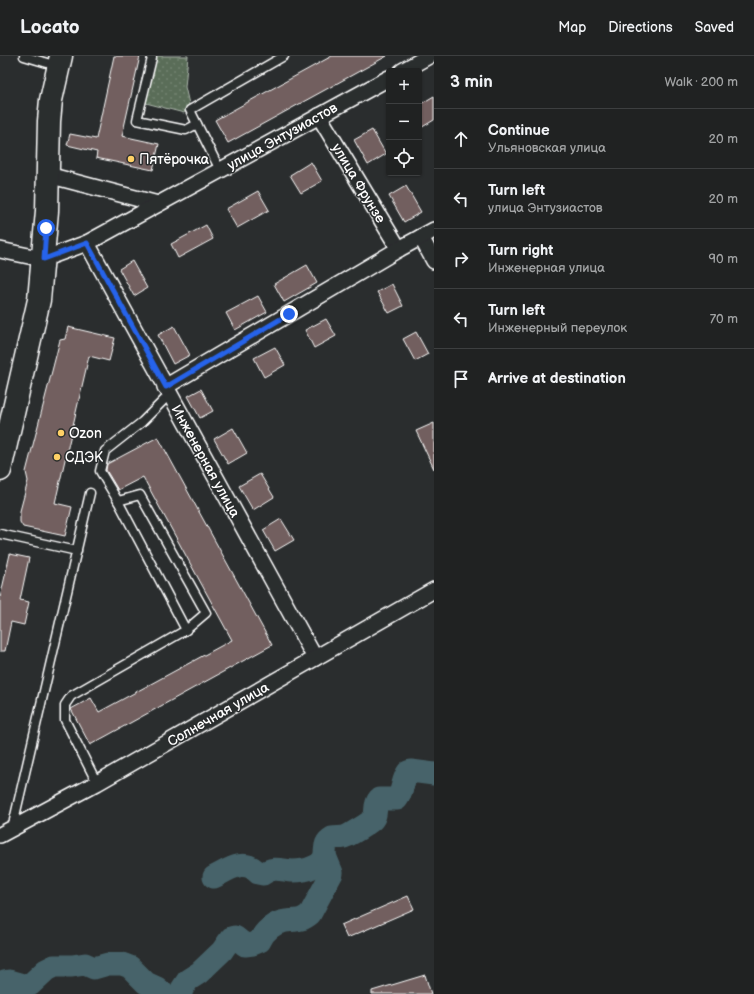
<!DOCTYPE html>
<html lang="en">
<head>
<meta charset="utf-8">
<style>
	:root { --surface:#202222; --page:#282a2a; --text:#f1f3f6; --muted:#a2a4a5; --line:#3d3f40 }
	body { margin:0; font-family:"Balsamiq Sans",sans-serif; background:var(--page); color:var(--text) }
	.controls { position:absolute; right:12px; top:12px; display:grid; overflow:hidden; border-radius:4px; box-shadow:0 1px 3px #0004 }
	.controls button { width:36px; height:36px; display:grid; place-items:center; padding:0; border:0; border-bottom:1px solid var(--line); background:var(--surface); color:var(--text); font:20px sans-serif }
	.stop { position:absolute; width:12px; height:12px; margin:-9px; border:3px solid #2563eb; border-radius:50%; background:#fff }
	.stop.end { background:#2563eb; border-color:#fff; box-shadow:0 1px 4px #0008 }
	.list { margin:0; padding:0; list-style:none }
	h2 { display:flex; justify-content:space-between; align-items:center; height:52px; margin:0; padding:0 16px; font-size:17px }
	h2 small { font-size:13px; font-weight:400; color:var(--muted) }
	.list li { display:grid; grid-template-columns:26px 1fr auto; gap:12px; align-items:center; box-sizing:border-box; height:60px; padding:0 16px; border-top:1px solid var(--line) }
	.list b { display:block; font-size:15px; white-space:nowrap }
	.list p { margin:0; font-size:13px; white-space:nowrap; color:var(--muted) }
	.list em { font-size:13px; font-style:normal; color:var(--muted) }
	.icon { flex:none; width:22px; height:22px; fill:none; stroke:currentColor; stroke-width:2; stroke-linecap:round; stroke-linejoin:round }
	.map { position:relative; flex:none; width:434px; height:938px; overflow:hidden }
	header { display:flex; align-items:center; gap:24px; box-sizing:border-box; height:56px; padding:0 20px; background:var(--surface); border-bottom:1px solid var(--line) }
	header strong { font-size:19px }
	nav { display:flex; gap:22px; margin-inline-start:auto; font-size:14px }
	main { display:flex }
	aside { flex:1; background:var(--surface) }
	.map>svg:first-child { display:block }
</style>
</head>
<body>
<header>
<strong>Locato</strong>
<nav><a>Map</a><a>Directions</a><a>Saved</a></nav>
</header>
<main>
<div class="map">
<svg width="434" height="938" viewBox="0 0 434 938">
	<defs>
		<pattern id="grass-dots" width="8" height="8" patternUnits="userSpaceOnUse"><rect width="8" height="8" fill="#5a6d58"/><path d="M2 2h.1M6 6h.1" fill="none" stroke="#738371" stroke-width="1.8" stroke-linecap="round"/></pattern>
	</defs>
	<rect width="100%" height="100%" fill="#2a2d2e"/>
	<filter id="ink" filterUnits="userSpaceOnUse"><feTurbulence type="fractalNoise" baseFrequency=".025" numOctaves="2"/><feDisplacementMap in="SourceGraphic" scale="8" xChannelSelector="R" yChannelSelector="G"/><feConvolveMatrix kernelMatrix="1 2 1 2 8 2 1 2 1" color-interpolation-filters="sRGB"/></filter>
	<g filter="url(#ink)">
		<path fill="url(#grass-dots)" stroke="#acb6ac" d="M155 0H188L185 31 189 48 184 57 146 47Z"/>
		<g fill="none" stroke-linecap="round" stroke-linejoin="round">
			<g stroke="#47646a" stroke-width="23">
				<path d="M214 821C228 814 245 801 258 817L263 818C273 810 281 814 292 815 300 815 307 814 313 811 334 802 318 790 332 782 336 781 340 782 344 781 347 781 371 766 373 763 378 757 373 750 379 743H397C403 736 402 724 408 716L411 715 434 718"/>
				<path d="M0 930 4 926 9 925 23 929H30L46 914 54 910H72L85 908 94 912 108 908H122L130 911 146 927 157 932 164 938"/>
				<path d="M181 938 182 933 188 924 199 917 222 895 231 882 235 881 245 889 253 888 260 885C264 875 275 866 286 865 296 864 302 865 310 858L332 817 325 800"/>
			</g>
		</g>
		<g fill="#725f5e" stroke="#fff">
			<path d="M114 0H140L122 80 159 88 153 114 96 102 97 96 67 89 70 78 96 83Z"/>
			<path d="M332 0H387L228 87 215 64Z"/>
			<path d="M434 40V64L419 73V49Z"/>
			<path d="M372 74 386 98 368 109 354 84Z"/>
			<path d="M311 106 322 125 301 137 290 119Z"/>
			<path d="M406 130 421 156 404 166 389 140Z"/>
			<path d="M258 135 269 154 237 172 226 153Z"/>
			<path d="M206 169 213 183 178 202 171 188Z"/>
			<path d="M132 205 147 232 134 240 119 213Z"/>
			<path d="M307 209 317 227 284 246 274 228Z"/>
			<path d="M392 228 403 250 389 257 377 236Z"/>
			<path d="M258 240 267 256 235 274 226 257Z"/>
			<path d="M326 263 336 280 314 292 305 274Z"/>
			<path d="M174 270 190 299 173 308 158 279Z"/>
			<path d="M68 271 115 282 109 305 89 300 55 447 72 451 65 480 23 471 20 466V455L28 425 26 416 60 284 65 283Z"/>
			<path d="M416 276 428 298 415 305 403 283Z"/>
			<path d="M275 291 285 309 264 321 254 302Z"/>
			<path d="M201 333 213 355 200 362 188 340Z"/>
			<path d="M434 367V413L416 375Z"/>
			<path d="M233 372 247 397 228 408 214 383Z"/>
			<path d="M158 381 272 589 90 689 71 653 91 642 99 656 232 584 143 421 118 434 106 414 107 408Z"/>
			<path d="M260 418 274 441 253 454 239 430Z"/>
			<path d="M281 463 294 484 275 495 263 474Z"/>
			<path d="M10 498 29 502 20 544 29 546 24 569 11 566 5 595H0V542Z"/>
			<path d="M408 840 414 853 347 882 341 869Z"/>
			<path d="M425 919 431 938H372V935Z"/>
		</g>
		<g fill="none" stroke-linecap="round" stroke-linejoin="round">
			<g stroke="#fff" stroke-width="11">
				<g id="service">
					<path d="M24 0 57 10"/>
					<path d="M152 2 137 64 186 74 197 68"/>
					<path d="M220 114 190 54 284 0"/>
					<path d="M118 445 140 439 206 557 186 574"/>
					<path d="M0 478 77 495"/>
					<path d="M97 727 65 664V649L71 640 186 574 118 445 100 415 105 395 142 366 170 338"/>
					<path d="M12 773 90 437"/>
				</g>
			</g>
			<g stroke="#fff" stroke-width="18">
				<g id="minor">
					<path d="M402 15 429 0"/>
					<path d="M319 60 399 193"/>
					<path d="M48 119 158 148"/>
					<path d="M421 181 434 205"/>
					<path d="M87 187 315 602"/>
					<path d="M0 194 43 203 87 187 389 22"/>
					<path d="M165 331 399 193 434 174"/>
					<path d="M0 779 97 727 434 534"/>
				</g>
			</g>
			<g stroke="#fff" stroke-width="25">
				<path id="secondary" d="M0 414 39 244 47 155 49 65 51 44 61 0"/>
			</g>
			<use href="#service" stroke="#2a2d2e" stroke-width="8"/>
			<use href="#minor" stroke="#2a2d2e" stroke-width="15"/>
			<use href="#secondary" stroke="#2a2d2e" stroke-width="22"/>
		</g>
	</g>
	<g fill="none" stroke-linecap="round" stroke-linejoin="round" filter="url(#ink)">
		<path stroke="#2563eb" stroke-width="5" d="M46 172 44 203 87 187 166 331 289 258"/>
	</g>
	<g fill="#ffd166" stroke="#2a2d2e" stroke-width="1.5">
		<circle cx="131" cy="103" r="4"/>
		<circle cx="61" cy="377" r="4"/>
		<circle cx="57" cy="401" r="4"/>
	</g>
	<g text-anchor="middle" stroke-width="3" stroke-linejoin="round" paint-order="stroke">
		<g font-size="14" fill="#fff" stroke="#2a2d2e">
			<text transform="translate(282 80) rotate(-29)" y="5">улица Энтузиастов</text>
			<text transform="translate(359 127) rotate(59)" y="5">улица Фрунзе</text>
			<text transform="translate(206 405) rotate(61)" y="5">Инженерная улица</text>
			<text transform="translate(218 658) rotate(-30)" y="5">Солнечная улица</text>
		</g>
		<g font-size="14" fill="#fff" stroke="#2a2d2e" text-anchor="start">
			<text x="139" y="108">Пятёрочка</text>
			<text x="69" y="382">Ozon</text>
			<text x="65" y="406">СДЭК</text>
		</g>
	</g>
</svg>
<div class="controls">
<button>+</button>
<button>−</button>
<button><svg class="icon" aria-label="locate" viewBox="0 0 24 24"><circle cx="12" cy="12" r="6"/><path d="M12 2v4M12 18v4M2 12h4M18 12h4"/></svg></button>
</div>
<div class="stop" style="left:46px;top:172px"></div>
<div class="stop end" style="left:289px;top:258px"></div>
</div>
<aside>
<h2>3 min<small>Walk · 200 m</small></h2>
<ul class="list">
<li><svg class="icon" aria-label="ahead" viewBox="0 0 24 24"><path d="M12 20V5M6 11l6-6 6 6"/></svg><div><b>Continue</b><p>Ульяновская улица</p></div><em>20 m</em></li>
<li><svg class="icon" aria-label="left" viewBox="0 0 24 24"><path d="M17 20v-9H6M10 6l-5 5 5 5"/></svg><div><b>Turn left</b><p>улица Энтузиастов</p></div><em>20 m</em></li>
<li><svg class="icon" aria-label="right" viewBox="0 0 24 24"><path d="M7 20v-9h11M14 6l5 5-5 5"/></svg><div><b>Turn right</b><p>Инженерная улица</p></div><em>90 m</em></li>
<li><svg class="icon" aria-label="left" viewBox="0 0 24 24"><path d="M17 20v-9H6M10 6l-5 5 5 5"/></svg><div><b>Turn left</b><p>Инженерный переулок</p></div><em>70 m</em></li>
<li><svg class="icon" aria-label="arrive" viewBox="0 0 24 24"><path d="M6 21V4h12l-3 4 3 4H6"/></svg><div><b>Arrive at destination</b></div></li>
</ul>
</aside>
</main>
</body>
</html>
